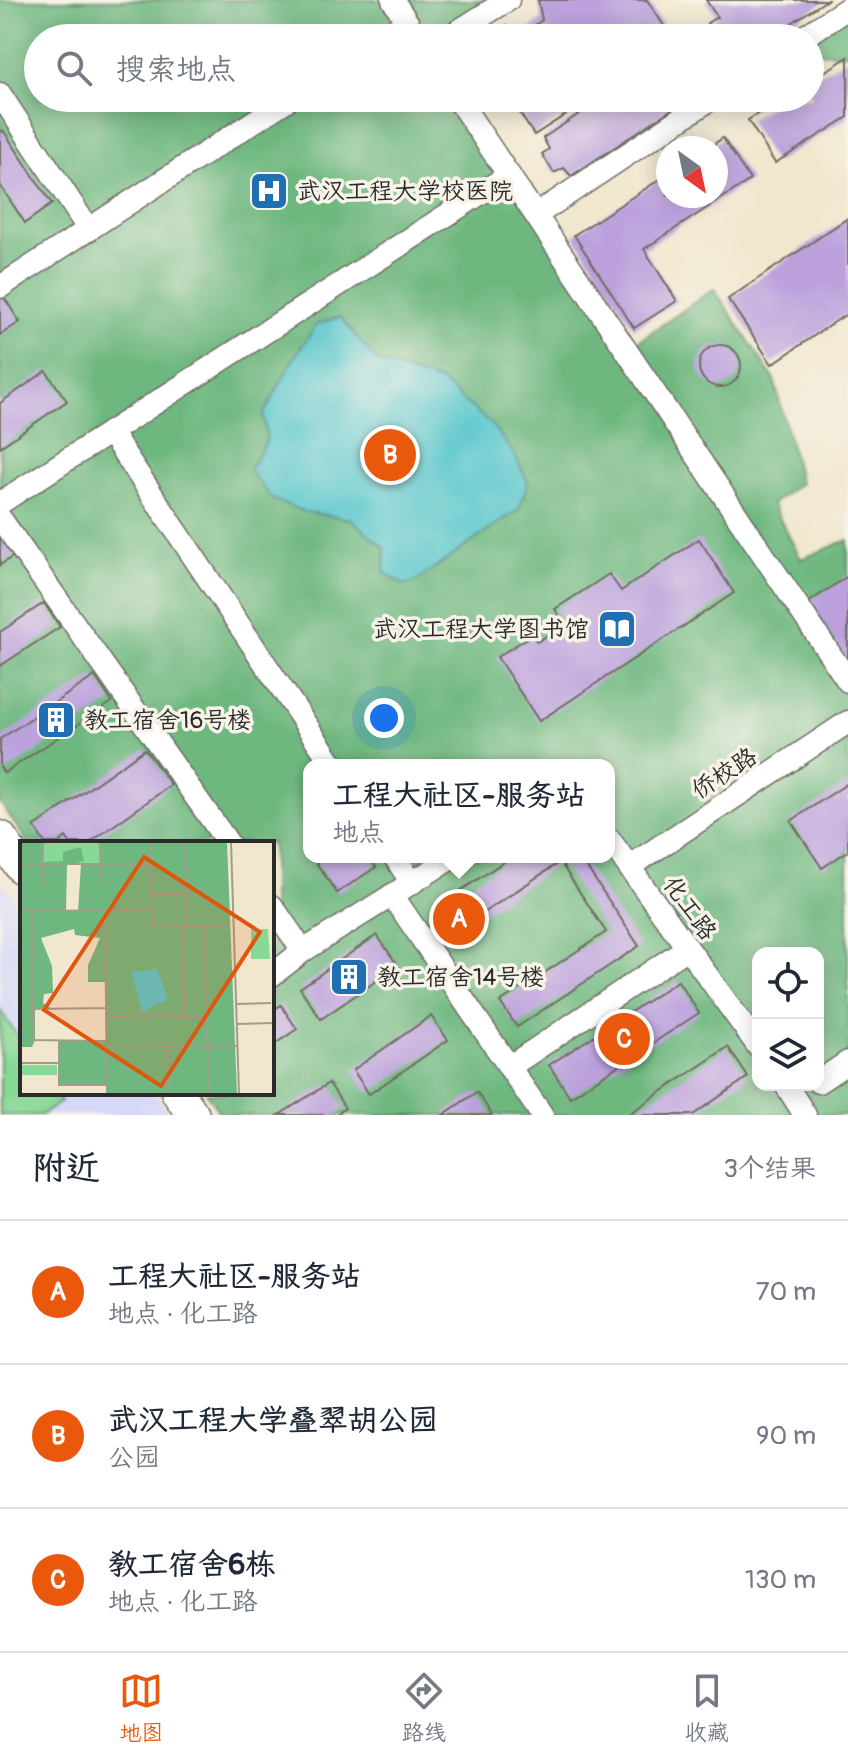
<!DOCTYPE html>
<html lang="zh">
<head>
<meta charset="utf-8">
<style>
	:root { --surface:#fff; --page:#f2f2f3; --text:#1f2937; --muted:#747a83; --line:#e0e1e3; --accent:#ea580c }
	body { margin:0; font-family:Pangolin,"LXGW WenKai TC",sans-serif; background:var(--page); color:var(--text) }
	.controls { position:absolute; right:24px; bottom:24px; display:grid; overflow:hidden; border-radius:16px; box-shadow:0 4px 20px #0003 }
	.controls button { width:72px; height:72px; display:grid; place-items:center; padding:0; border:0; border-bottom:2px solid var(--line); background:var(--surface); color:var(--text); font:40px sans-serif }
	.compass { position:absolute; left:656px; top:136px; width:72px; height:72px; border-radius:50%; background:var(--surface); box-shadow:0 4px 20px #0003; rotate:147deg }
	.you { position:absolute; left:384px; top:718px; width:28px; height:28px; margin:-20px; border:6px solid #fff; border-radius:50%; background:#1a73e8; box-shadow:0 0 0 12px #1a73e833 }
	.badge { display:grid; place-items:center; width:52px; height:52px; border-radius:50%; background:var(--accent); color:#fff; font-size:26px; font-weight:700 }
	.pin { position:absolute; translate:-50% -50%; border:4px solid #fff; box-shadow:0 2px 8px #0006 }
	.popup { position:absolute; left:303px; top:759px; width:312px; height:104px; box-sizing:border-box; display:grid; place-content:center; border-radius:16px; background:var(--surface); filter:drop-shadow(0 2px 6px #0005); font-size:26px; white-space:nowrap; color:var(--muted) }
	.popup b { font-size:30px; color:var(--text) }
	.popup::after { content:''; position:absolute; left:50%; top:100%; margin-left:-16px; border:16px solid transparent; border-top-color:var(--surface) }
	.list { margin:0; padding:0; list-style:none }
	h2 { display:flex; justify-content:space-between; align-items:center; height:104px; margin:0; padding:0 32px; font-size:34px }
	h2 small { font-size:26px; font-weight:400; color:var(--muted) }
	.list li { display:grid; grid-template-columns:52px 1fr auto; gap:24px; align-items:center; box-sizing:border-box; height:144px; padding:0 32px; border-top:2px solid var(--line) }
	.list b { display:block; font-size:30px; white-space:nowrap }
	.list p { margin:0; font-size:26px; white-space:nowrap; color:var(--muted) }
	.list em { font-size:26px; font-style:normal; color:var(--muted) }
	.icon { flex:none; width:44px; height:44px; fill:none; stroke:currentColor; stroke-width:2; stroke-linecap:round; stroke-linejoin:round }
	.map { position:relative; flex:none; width:848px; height:1115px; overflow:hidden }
	.search { position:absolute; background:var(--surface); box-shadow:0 4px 20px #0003; left:24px; right:24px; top:24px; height:88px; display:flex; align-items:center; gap:20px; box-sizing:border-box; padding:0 28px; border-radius:44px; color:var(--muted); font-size:30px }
	.sheet { height:536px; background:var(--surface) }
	nav { display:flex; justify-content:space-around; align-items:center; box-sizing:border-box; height:112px; border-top:2px solid var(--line); background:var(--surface); font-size:22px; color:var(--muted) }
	nav a { display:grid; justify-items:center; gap:4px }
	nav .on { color:var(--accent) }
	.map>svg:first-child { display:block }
</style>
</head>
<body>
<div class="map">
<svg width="848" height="1115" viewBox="0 0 848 1115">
	<rect width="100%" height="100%" fill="#f7f3e8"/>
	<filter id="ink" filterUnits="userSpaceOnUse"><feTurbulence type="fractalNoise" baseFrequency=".0125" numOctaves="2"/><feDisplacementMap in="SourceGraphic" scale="16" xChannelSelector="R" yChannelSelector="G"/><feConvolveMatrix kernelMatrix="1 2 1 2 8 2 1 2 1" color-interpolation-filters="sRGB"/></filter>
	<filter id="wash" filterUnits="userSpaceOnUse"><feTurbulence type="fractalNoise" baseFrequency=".006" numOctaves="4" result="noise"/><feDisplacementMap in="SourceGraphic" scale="32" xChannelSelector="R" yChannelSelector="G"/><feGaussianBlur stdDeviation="1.8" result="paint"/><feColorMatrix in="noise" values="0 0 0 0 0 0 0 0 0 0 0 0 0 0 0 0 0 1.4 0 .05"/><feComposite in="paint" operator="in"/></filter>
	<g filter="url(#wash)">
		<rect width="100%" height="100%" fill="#f1e7ce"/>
		<path fill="#d6d8f8" d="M0 878 22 908V1093H154L170 1115H0Z"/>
		<path fill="#88d897" stroke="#5a8261" stroke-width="2" d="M0 1010 22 1043V1093H55L61 1102 41 1115H0Z"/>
		<g fill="#6eb880" stroke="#4c7256" stroke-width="2" fill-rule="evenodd">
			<path d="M0 0H508L447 38H38V98H457L627 349 714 289 774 379 800 483 772 504 801 559 848 540V1115H221L206 1093H272V843H28L0 803ZM309 765H609V857H309ZM758 953H818V1085H758Z"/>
			<path d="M848 8V51L844 54 817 52 810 39Z"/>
		</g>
		<path fill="#5ac7ce" stroke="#42797c" stroke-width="2" d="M340 317 378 362 441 382 490 423 514 454 528 482 519 509 416 581 404 585 384 572 385 548 351 519 305 512 272 499 249 470 267 440 263 416 293 359 317 324Z"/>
		<g id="blocks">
			<g fill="#bca1dd">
				<path d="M538 0H647L672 38H516L542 20Z"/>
				<path d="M706 0H827L768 38H717L707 23 717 17Z"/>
				<path d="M507 25 514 38H484Z"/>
				<path d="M848 57V117L775 163 748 120 783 98H810V81Z"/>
				<path d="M510 98H592L534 135Z"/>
				<path d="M603 98H689L571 176 564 168 554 173 542 154 549 149 543 138Z"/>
				<path d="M3 130 52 204 25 223 0 185V133Z"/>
				<path d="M723 138 750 180 644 249 677 301 634 328 574 235 668 174V196H716V148H708Z"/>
				<path d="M848 218V313L772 364 728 299Z"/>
				<path d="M3 296 20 322 0 335V298Z"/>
				<circle cx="720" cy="366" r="21"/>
				<path d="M46 371 67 401 0 447V403Z"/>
				<path d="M0 535 14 556 0 565Z"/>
				<path d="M699 539 734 593 539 721 497 657 532 635 537 642 565 624 555 609 609 574 621 591Z"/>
				<path d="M848 576V662L809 602Z"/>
				<path d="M44 603 60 627 0 666V632Z"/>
				<path d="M95 676 112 702 4 773 0 767V739Z"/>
				<path d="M145 749 171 785 89 843H70L66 837 59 843H45L34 827Z"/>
				<path d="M848 783V851L822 868 791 821Z"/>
				<path d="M320 857H369L376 867 337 893 315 861Z"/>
				<path d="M511 857H580L639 946 517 1027 500 1002 606 932 560 862 453 933 436 907Z"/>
				<path d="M377 935 398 966 321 1019 300 988Z"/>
				<path d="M678 981 699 1013 570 1097 549 1065Z"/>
				<path d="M281 1005 297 1029 272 1046V1011Z"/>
				<path d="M431 1016 448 1040 369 1094 353 1070Z"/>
				<path d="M728 1047 748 1077 693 1115H627Z"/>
				<path d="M329 1083 345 1108 335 1115H279Z"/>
				<path d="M477 1092 492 1115H443Z"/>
			</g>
		</g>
	</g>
	<g filter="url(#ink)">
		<use href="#blocks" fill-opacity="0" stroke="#706d64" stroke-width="2"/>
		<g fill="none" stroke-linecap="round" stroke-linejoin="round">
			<g stroke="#706d64" stroke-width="25">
				<g id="street">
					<path d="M393 0 417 38"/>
					<path d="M381 38 407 22"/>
					<path d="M447 38 508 0"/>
					<path d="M802 38 848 8"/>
					<path d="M0 94 89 230"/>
					<path d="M457 98 848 681"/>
					<path d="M536 215 712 98"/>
					<path d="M0 287 290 98"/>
					<path d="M110 432 333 765"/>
					<path d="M0 503 509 175"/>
					<path d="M0 518 228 843"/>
					<path d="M609 839 758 1046"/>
					<path d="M395 857 412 883"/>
					<path d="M629 867 848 722"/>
					<path d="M392 895 542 1115"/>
					<path d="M272 906 303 951"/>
					<path d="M272 975 303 951 453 857"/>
					<path d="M509 1067 687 948"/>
					<path d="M818 1082 848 1062"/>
					<path d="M786 1085 805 1115"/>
				</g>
			</g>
			<g stroke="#706d64" stroke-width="35">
				<g id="secondary">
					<path d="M0 837 22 868"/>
					<path d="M178 1093 193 1115"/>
				</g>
			</g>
			<use href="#street" stroke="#fff" stroke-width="22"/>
			<use href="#secondary" stroke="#fff" stroke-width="32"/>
		</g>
	</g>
	<defs>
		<g id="hospital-square" transform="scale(2)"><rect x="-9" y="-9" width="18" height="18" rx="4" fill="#1f6fb2" stroke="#f7f3e8"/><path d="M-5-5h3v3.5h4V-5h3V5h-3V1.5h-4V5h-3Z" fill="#fff"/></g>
		<g id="library-square" transform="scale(2)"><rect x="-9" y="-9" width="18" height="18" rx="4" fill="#1f6fb2" stroke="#f7f3e8"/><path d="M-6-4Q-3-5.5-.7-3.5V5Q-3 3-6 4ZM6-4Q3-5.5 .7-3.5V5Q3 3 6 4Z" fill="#fff"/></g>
		<g id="building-square" transform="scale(2)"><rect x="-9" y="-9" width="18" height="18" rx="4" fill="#1f6fb2" stroke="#f7f3e8"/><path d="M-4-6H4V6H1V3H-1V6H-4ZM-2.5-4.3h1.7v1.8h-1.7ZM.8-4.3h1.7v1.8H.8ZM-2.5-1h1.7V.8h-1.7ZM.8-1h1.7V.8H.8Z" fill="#fff"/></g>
	</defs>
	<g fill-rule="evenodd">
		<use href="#hospital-square" x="269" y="191"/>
		<use href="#library-square" x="617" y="629"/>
		<use href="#building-square" x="56" y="720"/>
		<use href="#building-square" x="349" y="977"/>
	</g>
	<g text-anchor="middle" stroke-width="7" stroke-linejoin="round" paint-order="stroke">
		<g font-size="24" fill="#2b2b2b" stroke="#f7f3e8" text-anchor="start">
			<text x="297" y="199">武汉工程大学校医院</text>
			<text x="589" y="637" text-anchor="end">武汉工程大学图书馆</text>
			<text x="84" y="728">教工宿舍16号楼</text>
			<text x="377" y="985">教工宿舍14号楼</text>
		</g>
		<g font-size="24" fill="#2b2b2b" stroke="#f7f3e8">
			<text transform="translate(724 773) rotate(-33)" y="8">侨校路</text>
			<text transform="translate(690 908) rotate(54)" y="8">化工路</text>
		</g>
	</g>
	<g transform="translate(20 841)">
		<rect width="254" height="254" fill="#f1e7ce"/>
		<path d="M23 1H80L81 23H23ZM231 88H248L250 118H231ZM0 224H37V234H0Z" fill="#88d897"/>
		<path d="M0 1H23V21L43 20V11L61 6 64 20 47 24 46 69 58 70 61 23H80V1H207L217 253H87V245L39 244V199L86 200 85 141H68V124L80 97 55 94 54 88 21 97 32 125 33 152 24 153 23 162 32 168H15V199L12 206H0Z" fill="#6eb880"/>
		<path d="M137 128 148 158 122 171 111 131Z" fill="#5ac7ce"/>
		<path fill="none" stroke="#a29c8d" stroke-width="2" d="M80 1 81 44M130 1 132 86 207 85M165 1 167 87M211 1 219 253M0 23H129M22 45 23 1M131 53H166M0 70 132 69M12 70V199L86 200M85 70 87 253M163 87 164 176M184 87 189 253M216 163 251 162M13 168 86 167M86 175 187 176M217 183 254 182M39 199V244H87M149 205V253M87 206 218 205M0 222H39"/>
		<path fill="#df570e" fill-opacity="0.15" stroke="#df570e" stroke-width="4" d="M124 16 240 91 141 245 24 169Z"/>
		<rect width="254" height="254" fill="none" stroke="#2b2b2b" stroke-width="4"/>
	</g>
</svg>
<div class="controls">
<button><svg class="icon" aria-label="locate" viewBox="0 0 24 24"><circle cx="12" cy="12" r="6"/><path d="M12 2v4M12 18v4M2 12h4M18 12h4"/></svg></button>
<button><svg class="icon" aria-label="layers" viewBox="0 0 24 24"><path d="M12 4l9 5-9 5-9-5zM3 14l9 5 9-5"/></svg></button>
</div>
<svg class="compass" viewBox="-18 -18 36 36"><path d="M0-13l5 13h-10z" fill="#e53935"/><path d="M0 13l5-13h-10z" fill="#747a83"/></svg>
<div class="you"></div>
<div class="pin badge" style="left:459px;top:919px">A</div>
<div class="popup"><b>工程大社区-服务站</b>地点</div>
<div class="pin badge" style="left:390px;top:455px">B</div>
<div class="pin badge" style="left:624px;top:1039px">C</div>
<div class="search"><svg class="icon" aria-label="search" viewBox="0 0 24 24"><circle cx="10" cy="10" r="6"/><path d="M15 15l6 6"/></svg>搜索地点</div>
</div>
<section class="sheet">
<h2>附近<small>3个结果</small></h2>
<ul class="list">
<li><span class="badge">A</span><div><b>工程大社区-服务站</b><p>地点 · 化工路</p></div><em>70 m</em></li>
<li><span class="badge">B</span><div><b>武汉工程大学叠翠胡公园</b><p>公园</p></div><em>90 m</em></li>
<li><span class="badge">C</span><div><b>教工宿舍6栋</b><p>地点 · 化工路</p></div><em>130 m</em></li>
</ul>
</section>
<nav>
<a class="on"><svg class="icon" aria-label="map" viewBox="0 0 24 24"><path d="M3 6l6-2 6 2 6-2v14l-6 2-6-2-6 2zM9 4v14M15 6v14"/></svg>地图</a>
<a><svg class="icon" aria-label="directions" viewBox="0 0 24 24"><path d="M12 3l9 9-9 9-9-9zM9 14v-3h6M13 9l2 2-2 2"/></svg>路线</a>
<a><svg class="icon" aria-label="saved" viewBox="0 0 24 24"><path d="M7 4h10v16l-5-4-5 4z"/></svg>收藏</a>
</nav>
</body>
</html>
